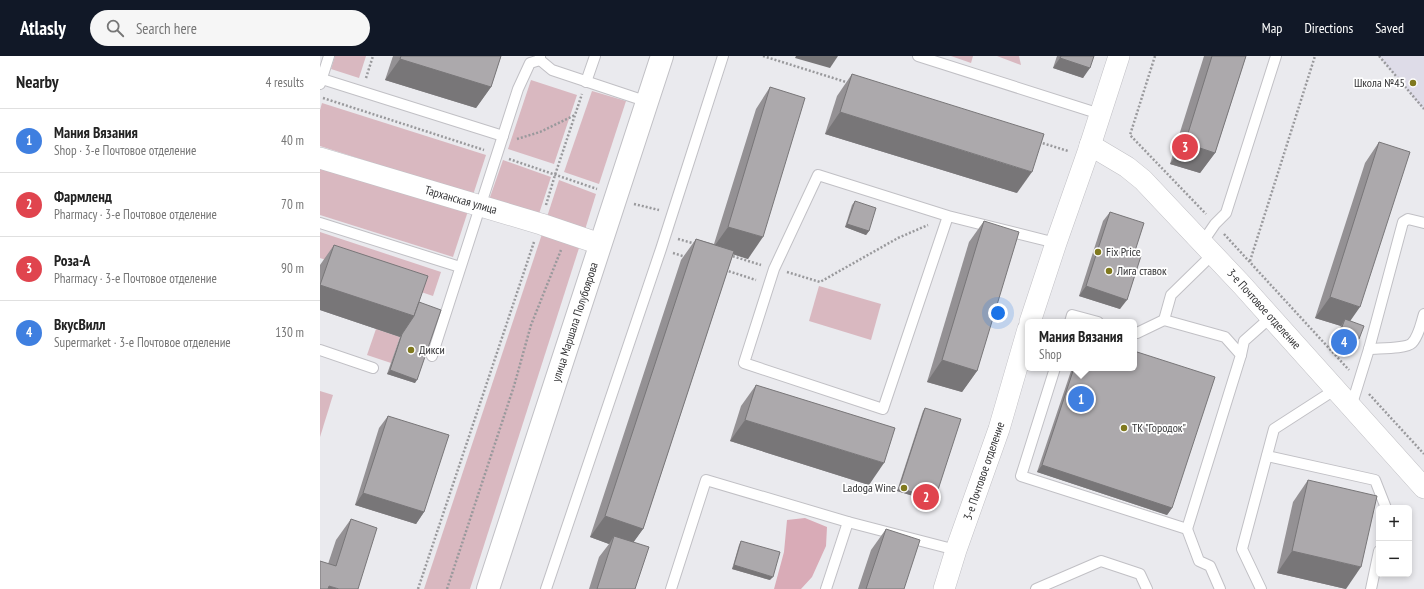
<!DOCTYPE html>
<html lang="en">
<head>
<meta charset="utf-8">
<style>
	:root { --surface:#fff; --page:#f6f6f6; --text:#222; --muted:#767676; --line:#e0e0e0; --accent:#111827 }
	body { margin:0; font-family:"PT Sans Narrow",sans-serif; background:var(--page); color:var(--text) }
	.controls { position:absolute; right:12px; bottom:12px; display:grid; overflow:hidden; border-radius:6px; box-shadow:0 2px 6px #0003 }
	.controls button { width:36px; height:36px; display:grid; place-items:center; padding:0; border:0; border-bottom:1px solid var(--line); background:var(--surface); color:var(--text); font:20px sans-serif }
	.you { position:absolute; left:678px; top:257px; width:14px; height:14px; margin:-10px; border:3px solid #fff; border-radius:50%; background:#1a73e8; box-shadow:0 0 0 6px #1a73e833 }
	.badge { display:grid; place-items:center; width:26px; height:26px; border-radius:50%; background:var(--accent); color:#fff; font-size:13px; font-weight:700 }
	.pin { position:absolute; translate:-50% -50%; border:2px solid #fff; box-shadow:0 1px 4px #0006 }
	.popup { position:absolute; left:705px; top:263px; width:112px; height:52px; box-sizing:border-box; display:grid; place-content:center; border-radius:6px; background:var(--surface); filter:drop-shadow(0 1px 3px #0005); font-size:13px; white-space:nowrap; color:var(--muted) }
	.popup b { font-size:15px; color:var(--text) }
	.popup::after { content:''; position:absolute; left:50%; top:100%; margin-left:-8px; border:8px solid transparent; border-top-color:var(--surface) }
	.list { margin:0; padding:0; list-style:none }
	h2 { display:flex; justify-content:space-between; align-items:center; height:52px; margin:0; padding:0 16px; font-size:17px }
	h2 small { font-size:13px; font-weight:400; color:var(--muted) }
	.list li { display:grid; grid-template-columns:26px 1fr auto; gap:12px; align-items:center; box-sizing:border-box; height:64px; padding:0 16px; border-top:1px solid var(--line) }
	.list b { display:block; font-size:15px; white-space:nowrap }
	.list p { margin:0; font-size:13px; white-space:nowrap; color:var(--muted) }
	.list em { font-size:13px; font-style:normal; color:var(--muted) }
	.icon { flex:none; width:22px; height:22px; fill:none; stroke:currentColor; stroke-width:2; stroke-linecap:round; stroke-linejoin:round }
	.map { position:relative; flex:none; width:1104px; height:533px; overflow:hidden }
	header { display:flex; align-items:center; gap:24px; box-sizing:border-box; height:56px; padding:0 20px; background:var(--accent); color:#fff }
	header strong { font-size:19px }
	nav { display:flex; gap:22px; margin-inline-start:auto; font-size:14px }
	.search { width:280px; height:36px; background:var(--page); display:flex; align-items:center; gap:10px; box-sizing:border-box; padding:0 14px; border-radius:22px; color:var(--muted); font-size:15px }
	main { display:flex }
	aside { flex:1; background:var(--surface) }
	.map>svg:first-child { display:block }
</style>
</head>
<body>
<header>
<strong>Atlasly</strong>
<div class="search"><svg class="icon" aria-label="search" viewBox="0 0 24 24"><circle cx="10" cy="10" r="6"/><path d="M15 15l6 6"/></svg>Search here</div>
<nav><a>Map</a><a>Directions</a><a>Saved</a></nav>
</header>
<main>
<aside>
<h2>Nearby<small>4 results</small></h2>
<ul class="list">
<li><span class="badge" style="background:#3f7fe0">1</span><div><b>Мания Вязания</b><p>Shop · 3-е Почтовое отделение</p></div><em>40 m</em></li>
<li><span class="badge" style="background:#e0444e">2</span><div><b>Фармленд</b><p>Pharmacy · 3-е Почтовое отделение</p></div><em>70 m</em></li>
<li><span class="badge" style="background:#e0444e">3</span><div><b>Роза-А</b><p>Pharmacy · 3-е Почтовое отделение</p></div><em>90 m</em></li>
<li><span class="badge" style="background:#3f7fe0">4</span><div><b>ВкусВилл</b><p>Supermarket · 3-е Почтовое отделение</p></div><em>130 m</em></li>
</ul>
</aside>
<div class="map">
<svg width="1104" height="533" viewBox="0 0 1104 533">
	<rect width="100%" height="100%" fill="#eaeaee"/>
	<path fill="#dedce8" d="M1059 0H1104V54Z"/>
	<g fill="#d9b8c0">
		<path d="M15 0H46L39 22 11 13Z"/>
		<path d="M631 0H653L651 7Z"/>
		<path d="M677 0H699L701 9Z"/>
		<path d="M211 24 257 39 234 108 188 93Z"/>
		<path d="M272 35 306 45 279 128 244 116Z"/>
		<path d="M2 47 166 99 153 139 0 90V54Z"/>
		<path d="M183 104 231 121 218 161 169 144Z"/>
		<path d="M0 109 148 155 133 201 0 159Z"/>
		<path d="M239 124 276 138 264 177 226 164Z"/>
		<path d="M0 176 121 216 113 240 0 202Z"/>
		<path d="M222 178 259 192 150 533H104Z"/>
		<path d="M499 230 561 248 551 284 489 265Z"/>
		<path d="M56 273 80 281 71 307 47 299Z"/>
		<path d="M0 335 13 339 0 381Z"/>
	</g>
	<path fill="#d9abb7" d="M485 462 507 471 506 490 492 521 481 533H454L464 496 467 464Z"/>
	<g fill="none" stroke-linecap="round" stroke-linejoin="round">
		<g stroke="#c1c0c5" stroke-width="12">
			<g id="lane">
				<path d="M220 0V4L232 14 328 46"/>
				<path d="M598 0 780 58"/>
				<path d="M2 23 183 80"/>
				<path d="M266 26 275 0"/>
				<path d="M0 28 9 0"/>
				<path d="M628 160 563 353 424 307 454 213 498 119 628 160 736 187"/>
				<path d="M0 167 140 211"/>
				<path d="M882 187 895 168 906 157 956 0"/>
				<path d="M844 264 851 239 893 198"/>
				<path d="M750 266 752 259 778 266"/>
				<path d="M1049 293C1059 292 1086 293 1092 287 1099 280 1101 267 1104 258"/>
				<path d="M0 294 53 312"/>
				<path d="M921 299 924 285 951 261"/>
				<path d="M112 300 198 33 210 7 220 4"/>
				<path d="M735 312 701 420 867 473 921 299 905 281 844 264 817 277 814 276"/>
				<path d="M1031 351 1049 293 1083 166 1088 163 1104 167"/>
				<path d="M947 400 1055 424 1066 452"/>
				<path d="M867 473 879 505 890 510 900 533"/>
				<path d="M226 533 341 193 403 0"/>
				<path d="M351 533 386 424 528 466 636 494"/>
				<path d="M506 533 528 466"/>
				<path d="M716 533 781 505 820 518 827 533"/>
				<path d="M941 533 922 493 954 373 1016 333"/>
				<path d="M1051 533 1059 495"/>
			</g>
		</g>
		<g stroke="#c1c0c5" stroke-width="22">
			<g id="street">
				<path d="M770 89 807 111 823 124 922 229 1104 432"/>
				<path d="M0 102 221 168 280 188"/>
				<path d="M710 266 736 187 768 96 799 0"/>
				<path d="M624 533 636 494 679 373 708 273"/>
			</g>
		</g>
		<g stroke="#c1c0c5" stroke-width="24">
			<path id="secondary" d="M168 533 342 0"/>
		</g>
		<g stroke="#99999c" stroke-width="2.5" stroke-dasharray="2 2" stroke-linecap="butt">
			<path d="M443 0 529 27"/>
			<path d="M835 0 810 79 886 158"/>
			<path d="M1059 0 1104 53"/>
			<path d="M46 22 53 0"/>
			<path d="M3 42 164 94"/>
			<path d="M197 83 220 76 255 59"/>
			<path d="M719 86 748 95"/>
			<path d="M189 103 277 133"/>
			<path d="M314 148 339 154"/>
			<path d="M226 149 235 119 262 38"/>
			<path d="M904 178 1029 314"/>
			<path d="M358 183 376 188"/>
			<path d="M353 197 366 201"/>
			<path d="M409 199 441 209"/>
			<path d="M930 205 995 0"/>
			<path d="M405 214 436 224"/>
			<path d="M467 216 500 226 578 182 608 169"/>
			<path d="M1049 338 1104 398"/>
			<path d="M98 533 214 186"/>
			<path d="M127 533 194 330 211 269 241 194"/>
		</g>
		<use href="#lane" stroke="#fff" stroke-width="10"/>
		<use href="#street" stroke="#fff" stroke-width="21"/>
		<use href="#secondary" stroke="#fff" stroke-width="22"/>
	</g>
	<g fill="#949194">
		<path d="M73 0H181L171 31 156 52 65 24Z"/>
		<path d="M737 0H774L763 22 733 12Z"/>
		<path d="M884 0H926L895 97 880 117 850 108Z"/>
		<path d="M532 18 697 137 505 78 517 40Z"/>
		<path d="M450 31 428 203 413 198 323 473 313 486 315 533H269L279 501 289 488 270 481 361 204 376 183 394 188 436 53Z"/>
		<path d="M1059 86 1030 265 1032 293 1013 286 1019 273 1021 270 995 262 1045 107Z"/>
		<path d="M535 145 549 175 546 179 525 171 532 149Z"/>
		<path d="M790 156 814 198 800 253 759 240 783 165Z"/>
		<path d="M664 165 657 315 642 336 607 326 649 186Z"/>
		<path d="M14 189 99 246 95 327 67 318 80 281 0 254V209Z"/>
		<path d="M752 312H814L852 452 847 459 717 416Z"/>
		<path d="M436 329 549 429 410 385 421 350Z"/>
		<path d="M605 352 613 446 577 435 603 355Z"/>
		<path d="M68 360 104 456 96 468 35 449 59 372Z"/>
		<path d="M988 424 1026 533 957 517 973 446Z"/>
		<path d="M31 463 38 533 8 508 16 484Z"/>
		<path d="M566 473 584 533H538L551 494Z"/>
		<path d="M421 485 450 524 412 513 419 489Z"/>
	</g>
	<g fill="#787678">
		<path d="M476 0H518L510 12 475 2Z"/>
		<path d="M740 2 770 12 763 22 733 12Z"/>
		<path d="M80 3 171 31 156 52 65 24Z"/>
		<path d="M520 56 712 116 697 137 505 78Z"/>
		<path d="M865 87 895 97 880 117 850 108Z"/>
		<path d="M527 168 549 175 546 179 525 171Z"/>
		<path d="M408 171 443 181 428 203 393 192Z"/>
		<path d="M0 229 94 260 80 281 0 254Z"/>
		<path d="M766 230 807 244 800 253 759 240Z"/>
		<path d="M1010 241 1040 251 1026 271 1025 263 1021 270 995 262Z"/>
		<path d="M1020 276 1039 283 1032 293 1013 286Z"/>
		<path d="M622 304 657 315 642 336 607 326Z"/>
		<path d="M70 314 97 324 95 327 67 318Z"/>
		<path d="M425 364 564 407 549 429 410 385Z"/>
		<path d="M722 409 852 452 847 459 717 416Z"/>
		<path d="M579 432 615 443 613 446 577 435Z"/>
		<path d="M43 437 104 456 96 468 35 449Z"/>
		<path d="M285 460 323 473 308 494 294 480 289 488 270 481Z"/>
		<path d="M972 495 1041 511 1026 533 957 517Z"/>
		<path d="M414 509 453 521 450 524 412 513Z"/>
		<path d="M9 530 19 533H7Z"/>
	</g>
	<g fill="#aca9ac" stroke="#787678">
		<path d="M81 0H181L171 31 80 3Z"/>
		<path d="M741 0H774L770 12 740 2Z"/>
		<path d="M892 0H926L895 97 865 87Z"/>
		<path d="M532 18 724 78 712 116 520 56Z"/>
		<path d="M450 31 485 42 443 181 408 171Z"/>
		<path d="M1059 86 1090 96 1040 251 1010 241Z"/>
		<path d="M535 145 556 152 549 175 527 168Z"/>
		<path d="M790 156 824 167 814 198 821 200 807 244 766 230Z"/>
		<path d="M664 165 699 176 657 315 622 304Z"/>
		<path d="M376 183 414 195 323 473 285 460Z"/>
		<path d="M14 189 108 220 94 260 0 229Z"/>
		<path d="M99 246 121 254 97 324 70 314 82 278 94 260Z"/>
		<path d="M1025 263 1044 270 1039 283 1020 276Z"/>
		<path d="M814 295 895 321 852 452 722 409 754 312H814Z"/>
		<path d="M436 329 575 372 564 407 425 364Z"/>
		<path d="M605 352 641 363 615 443 579 432Z"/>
		<path d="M68 360 129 379 104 456 43 437Z"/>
		<path d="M988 424 1057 440 1041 511 972 495Z"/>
		<path d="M31 463 57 472 38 533H19L9 530 8 533H0V505L16 510Z"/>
		<path d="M566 473 600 484 584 533H546Z"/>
		<path d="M294 480 329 491 315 533H277Z"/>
		<path d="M421 485 460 496 453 521 414 509Z"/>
	</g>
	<g fill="#80791e" stroke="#fff" stroke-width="1.5">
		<circle cx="1093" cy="27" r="4"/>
		<circle cx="778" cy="196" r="4"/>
		<circle cx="789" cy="215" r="4"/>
		<circle cx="91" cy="294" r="4"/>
		<circle cx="804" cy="372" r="4"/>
		<circle cx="584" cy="432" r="4"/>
	</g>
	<g text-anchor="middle" stroke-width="3.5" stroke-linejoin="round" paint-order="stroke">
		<g font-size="12" fill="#343436" stroke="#fff" text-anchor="start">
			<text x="1085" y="31" text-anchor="end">Школа №45</text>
			<text x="786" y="200">Fix Price</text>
			<text x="797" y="219">Лига ставок</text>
			<text x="99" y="298">Дикси</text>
			<text x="812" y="376">ТК "Городок"</text>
			<text x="576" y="436" text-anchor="end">Ladoga Wine</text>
		</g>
		<g font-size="12" fill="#343436" stroke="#fff">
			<text transform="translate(141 144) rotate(16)" y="4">Тарханская улица</text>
			<text transform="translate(944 253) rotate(48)" y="4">3-е Почтовое отделение</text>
			<text transform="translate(255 266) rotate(-72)" y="4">улица Маршала Полубоярова</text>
			<text transform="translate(664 415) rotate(-71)" y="4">3-е Почтовое отделение</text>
		</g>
	</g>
</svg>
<div class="controls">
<button>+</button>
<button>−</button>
</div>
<div class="you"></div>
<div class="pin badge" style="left:761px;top:343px;background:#3f7fe0">1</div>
<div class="popup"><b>Мания Вязания</b>Shop</div>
<div class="pin badge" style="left:606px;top:441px;background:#e0444e">2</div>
<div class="pin badge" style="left:865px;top:91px;background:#e0444e">3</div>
<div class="pin badge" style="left:1024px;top:286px;background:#3f7fe0">4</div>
</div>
</main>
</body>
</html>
